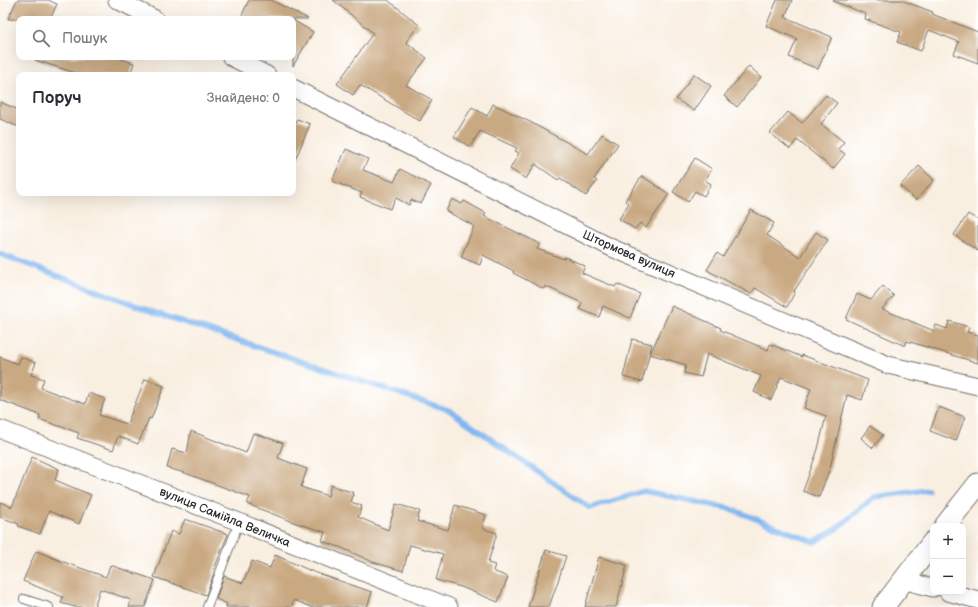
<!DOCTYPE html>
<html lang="uk">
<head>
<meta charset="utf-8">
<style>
	:root { --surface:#fff; --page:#f2f2f3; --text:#2b2b33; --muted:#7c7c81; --line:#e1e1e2 }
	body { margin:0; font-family:"Balsamiq Sans",sans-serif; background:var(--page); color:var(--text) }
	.controls { position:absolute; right:12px; bottom:12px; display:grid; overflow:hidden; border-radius:8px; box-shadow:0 4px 16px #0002 }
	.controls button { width:36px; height:36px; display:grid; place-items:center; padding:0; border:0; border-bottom:1px solid var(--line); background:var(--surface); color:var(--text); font:20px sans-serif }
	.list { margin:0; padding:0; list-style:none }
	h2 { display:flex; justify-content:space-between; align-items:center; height:52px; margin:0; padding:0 16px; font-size:17px }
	h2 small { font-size:13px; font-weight:400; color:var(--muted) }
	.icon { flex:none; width:22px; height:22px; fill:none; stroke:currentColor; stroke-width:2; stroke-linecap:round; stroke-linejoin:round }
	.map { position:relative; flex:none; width:978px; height:607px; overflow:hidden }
	.search { position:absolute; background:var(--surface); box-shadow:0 4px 16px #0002; left:16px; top:16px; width:280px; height:44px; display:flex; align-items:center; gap:10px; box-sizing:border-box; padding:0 14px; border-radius:8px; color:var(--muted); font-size:15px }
	.panel { position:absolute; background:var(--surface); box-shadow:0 4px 16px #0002; left:16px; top:72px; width:280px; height:124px; border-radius:8px }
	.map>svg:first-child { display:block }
</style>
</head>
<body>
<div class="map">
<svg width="978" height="607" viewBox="0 0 978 607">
	<rect width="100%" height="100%" fill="#fff"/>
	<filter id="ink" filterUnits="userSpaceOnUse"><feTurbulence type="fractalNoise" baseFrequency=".025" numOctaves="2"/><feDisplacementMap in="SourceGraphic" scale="8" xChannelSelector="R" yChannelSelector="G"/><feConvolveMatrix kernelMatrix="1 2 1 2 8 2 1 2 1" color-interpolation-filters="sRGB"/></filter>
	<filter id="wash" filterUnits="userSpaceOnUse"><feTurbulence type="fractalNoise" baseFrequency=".012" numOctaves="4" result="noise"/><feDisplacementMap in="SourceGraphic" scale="16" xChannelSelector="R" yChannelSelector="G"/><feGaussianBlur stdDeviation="0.9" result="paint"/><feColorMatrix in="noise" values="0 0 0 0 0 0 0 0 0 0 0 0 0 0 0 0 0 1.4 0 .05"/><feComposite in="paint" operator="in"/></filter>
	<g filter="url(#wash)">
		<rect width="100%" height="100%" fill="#f9efe1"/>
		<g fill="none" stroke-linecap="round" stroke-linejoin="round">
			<path stroke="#82b7f0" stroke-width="5.5" d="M0 254 156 313 449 410 590 508 644 491 731 509 814 542 835 530 874 497 928 490"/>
		</g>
		<g id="blocks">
			<g fill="#c9a982">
				<path d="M17 0H48L57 4 50 19H8Z"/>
				<path d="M249 0H271L308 19H240Z"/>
				<path d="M333 0H388L419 25 406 42 427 58 406 85 432 100 420 121 360 85 353 95 337 84 373 33Z"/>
				<path d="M777 0H792L785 17 832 37 818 69 789 57 797 39 766 26Z"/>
				<path d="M834 0H901L933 12 932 14 978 32V63L954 54 959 42 929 30 921 51 897 42 901 32 865 19 866 14 833 1Z"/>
				<path d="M293 20 313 32 293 66Z"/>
				<path d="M36 57H115L134 63 130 75H82L35 60Z"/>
				<path d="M749 66 761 77 737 107 724 96Z"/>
				<path d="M694 74 711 86 694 111 676 99Z"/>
				<path d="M826 95 837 103 821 124 844 142 838 149 845 154 833 169 797 140 790 149 770 133 788 112 802 123Z"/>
				<path d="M0 102 19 110V127L0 119Z"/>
				<path d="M493 104 530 122 588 154 602 134 618 144 594 179 597 181 586 196 560 178 558 180 535 164 526 179 510 169 519 153 515 151 517 148 480 131 470 147 454 137 472 107 487 116Z"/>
				<path d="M297 119 310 124 293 165V128Z"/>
				<path d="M346 149 368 159 363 170 394 182 400 169 431 185 421 204 411 200 409 205 396 198 390 209 360 197 362 193 332 181Z"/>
				<path d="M695 158 712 169 705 180 711 184 704 196 695 191 688 202 673 192Z"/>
				<path d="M919 166 934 180 916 200 900 186Z"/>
				<path d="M642 176 669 194 646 228 640 223 635 229 619 219 629 203 625 201Z"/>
				<path d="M452 199 462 204 464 201 486 213 484 216 540 244 537 249 564 259 565 257 585 266 582 273 615 287 617 284 640 294 630 318 603 306 599 317 580 309 582 303 545 286 544 289 513 273 514 271 483 255 480 265 461 257 474 226 446 211Z"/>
				<path d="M751 210 774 223 767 235 800 257 816 232 828 240 794 291 795 292 787 307 755 288 751 294 707 270 717 253 723 257Z"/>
				<path d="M968 214 978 220V251L954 235Z"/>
				<path d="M883 286 894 296 882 309 934 331 936 325 947 329 949 321 969 327 967 332 978 335V363L907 341 905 346 846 319 857 294 871 300Z"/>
				<path d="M672 306 721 328 720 330 768 350 770 344 802 357V355L868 380 862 400 847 395 830 468 819 497 803 491 818 449 826 416 804 408 811 389 781 377 771 400 754 392 761 376 707 354 701 377 684 373 686 365 650 354Z"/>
				<path d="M632 339 652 344 642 382 623 377Z"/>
				<path d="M0 357 18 364 21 357 36 363 31 375 44 379 41 388 85 404 89 393 105 399 99 415 127 424 145 379 164 386 151 419 149 418 138 444 118 436 113 450 77 438 79 433 39 419 40 415 0 400Z"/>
				<path d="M939 407 965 417 956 441 930 431Z"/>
				<path d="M870 426 883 435 873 448 861 438Z"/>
				<path d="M191 431 246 453 253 433 283 443 278 458 307 469 301 487 328 496 331 485 354 493 351 502 362 506 358 517 388 530 396 504 420 511 417 521 448 530 455 505 486 515 482 528 497 533 488 563 495 565 493 571 508 577 498 602 461 587 436 580 443 554 410 545 403 571 373 562 342 548 322 541 325 532 296 523 247 504 250 497 185 473 167 468 172 449 187 453Z"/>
				<path d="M32 457 59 469 55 480 91 495 79 524 49 511 40 534 18 526 19 524 0 517V502L12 507Z"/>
				<path d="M185 519 228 534 213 572 214 573 206 595 154 577 171 531 179 534Z"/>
				<path d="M546 550 566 556 559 578 549 607H528Z"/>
				<path d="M36 551 69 564 106 577 110 565 155 580 145 607H129L131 600 100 589 94 607H75L61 603 63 597 23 581Z"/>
				<path d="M275 555 311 571 372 592 367 607H311L294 600 291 607H226L227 604 216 599 224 576 243 583 252 561 270 568Z"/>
				<path d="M599 557 627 565 616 607H585Z"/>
			</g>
		</g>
	</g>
	<g filter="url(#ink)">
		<use href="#blocks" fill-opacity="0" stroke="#73706b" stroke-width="1"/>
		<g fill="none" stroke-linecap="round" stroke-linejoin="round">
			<g stroke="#73706b" stroke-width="10">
				<g id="service">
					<path d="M24 599 49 607"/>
					<path d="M207 607 239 522"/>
				</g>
			</g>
			<g stroke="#73706b" stroke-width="19">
				<g id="minor">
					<path d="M117 0 155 19"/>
					<path d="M231 57 267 75"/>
					<path d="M293 88 612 248 888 365 978 386"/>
					<path d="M0 429 239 522 449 607"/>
					<path d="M903 580 933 588"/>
					<path d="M948 592 978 600"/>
				</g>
			</g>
			<g stroke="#73706b" stroke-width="23">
				<g id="tertiary">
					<path d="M945 526 978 484"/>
					<path d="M883 607 933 542"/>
				</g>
			</g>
			<use href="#service" stroke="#fff" stroke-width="8"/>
			<use href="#minor" stroke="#fff" stroke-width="17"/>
			<use href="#tertiary" stroke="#fff" stroke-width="21"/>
		</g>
	</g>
	<g text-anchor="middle" stroke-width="3" stroke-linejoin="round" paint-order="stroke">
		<g font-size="12" fill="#2b2b2b" stroke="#fff">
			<text transform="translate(629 254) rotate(24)" y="4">Штормова вулиця</text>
			<text transform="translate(225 517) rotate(22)" y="4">вулиця Самійла Величка</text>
		</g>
	</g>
</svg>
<div class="controls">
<button>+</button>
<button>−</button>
</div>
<div class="search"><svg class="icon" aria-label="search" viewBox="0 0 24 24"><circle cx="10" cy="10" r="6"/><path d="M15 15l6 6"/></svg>Пошук</div>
<section class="panel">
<h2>Поруч<small>Знайдено: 0</small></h2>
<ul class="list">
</ul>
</section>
</div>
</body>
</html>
